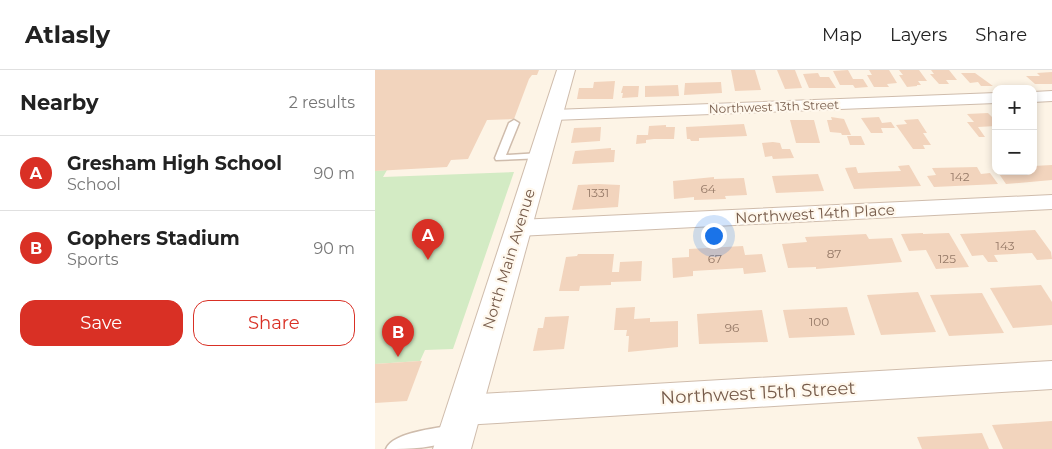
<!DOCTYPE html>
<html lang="en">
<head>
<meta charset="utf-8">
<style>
	:root { --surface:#fff; --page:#f2f2f2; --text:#222; --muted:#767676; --line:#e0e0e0; --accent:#d93025 }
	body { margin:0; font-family:Montserrat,sans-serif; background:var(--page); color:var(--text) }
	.controls { position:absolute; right:15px; top:15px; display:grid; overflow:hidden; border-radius:10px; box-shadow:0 2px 8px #0003 }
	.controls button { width:45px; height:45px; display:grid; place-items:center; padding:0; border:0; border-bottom:1px solid var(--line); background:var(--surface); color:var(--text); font:25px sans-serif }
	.you { position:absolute; left:338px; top:165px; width:18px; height:18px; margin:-12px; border:4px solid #fff; border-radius:50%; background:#1a73e8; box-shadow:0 0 0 8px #1a73e833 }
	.badge { display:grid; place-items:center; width:32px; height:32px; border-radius:50%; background:var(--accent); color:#fff; font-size:16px; font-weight:700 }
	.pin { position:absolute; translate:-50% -41px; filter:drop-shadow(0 1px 2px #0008) }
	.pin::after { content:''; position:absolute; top:26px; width:18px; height:15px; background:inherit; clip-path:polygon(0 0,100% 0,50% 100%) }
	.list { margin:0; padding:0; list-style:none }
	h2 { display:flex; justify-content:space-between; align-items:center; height:65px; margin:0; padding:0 20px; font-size:21px }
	h2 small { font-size:16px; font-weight:400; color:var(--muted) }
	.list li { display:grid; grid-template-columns:32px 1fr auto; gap:15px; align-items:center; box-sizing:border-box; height:75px; padding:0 20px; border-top:1px solid var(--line) }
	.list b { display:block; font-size:19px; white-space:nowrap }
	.list p { margin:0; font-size:16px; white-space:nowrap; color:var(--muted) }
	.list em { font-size:16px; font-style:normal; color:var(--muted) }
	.actions { display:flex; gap:10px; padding:15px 20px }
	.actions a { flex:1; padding:11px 0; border:1px solid var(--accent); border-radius:15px; text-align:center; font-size:18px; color:var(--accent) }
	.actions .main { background:var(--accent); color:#fff }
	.map { position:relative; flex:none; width:677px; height:379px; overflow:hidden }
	header { display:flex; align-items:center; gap:30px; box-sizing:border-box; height:70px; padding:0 25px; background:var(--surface); border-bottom:1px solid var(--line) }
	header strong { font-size:24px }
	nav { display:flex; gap:28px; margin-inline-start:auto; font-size:18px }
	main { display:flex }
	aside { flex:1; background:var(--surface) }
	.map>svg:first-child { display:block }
</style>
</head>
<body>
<header>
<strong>Atlasly</strong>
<nav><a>Map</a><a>Layers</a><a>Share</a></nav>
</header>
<main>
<aside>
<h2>Nearby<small>2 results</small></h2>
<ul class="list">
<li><span class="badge">A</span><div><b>Gresham High School</b><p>School</p></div><em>90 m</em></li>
<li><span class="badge">B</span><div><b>Gophers Stadium</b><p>Sports</p></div><em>90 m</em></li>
</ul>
<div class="actions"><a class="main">Save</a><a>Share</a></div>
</aside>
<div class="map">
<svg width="677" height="379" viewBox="0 0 677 379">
	<rect width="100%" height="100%" fill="#fdf4e6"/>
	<path fill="#d3ebc4" d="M12 100 8 107 139 102 78 279 50 280 45 291 0 294V101Z"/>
	<g fill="#f2d4bd">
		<path d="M0 0H164L162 5H157L154 9 139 49 112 50 93 89 76 90 72 97 0 101Z"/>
		<path d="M356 0H380L386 20 360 21Z"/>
		<path d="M402 0H420L427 18 410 19Z"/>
		<path d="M473 0 478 9H488L493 17 480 18 478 15H465L458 1Z"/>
		<path d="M494 0H514L522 13 512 14 514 17H499L492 5H497Z"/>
		<path d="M524 0H544L552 11H543L546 15H542V16L532 17 524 5H528Z"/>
		<path d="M556 0H574L582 10H571L574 14H564L555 4H559Z"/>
		<path d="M677 2V14H660L651 6H665L662 3Z"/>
		<path d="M443 3 445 7H454L461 18H434L428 4Z"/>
		<path d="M586 3H600L618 16H606L603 12 595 13Z"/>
		<path d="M240 11 238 29H202L204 18H218L219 12Z"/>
		<path d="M346 12 347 23 309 25 310 13Z"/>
		<path d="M303 15 304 26 270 27V16Z"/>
		<path d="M248 16H264L263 27 247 28 248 23H246Z"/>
		<path d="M613 43 621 51V56L603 57 610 67H604L592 52H599L592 44Z"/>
		<path d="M456 47 469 49 476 65H467L466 63 455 62 452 50H457Z"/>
		<path d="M504 47 507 53 516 52 520 58H506L508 63H496L486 48Z"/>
		<path d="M543 49 552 63H548L556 75H548L550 79H538L521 55 532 54 529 50Z"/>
		<path d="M415 50H439L445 73H421Z"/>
		<path d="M369 54 372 66 324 68V71H316L315 69H312L311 57Z"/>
		<path d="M291 55V57H300L299 69H279L271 70V73L261 74 262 65H273L274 56Z"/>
		<path d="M226 57 225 71 196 73 199 58Z"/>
		<path d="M472 66H486L490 75H475Z"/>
		<path d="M398 72 405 73 407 79H415L419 88 398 89 397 86 390 87 387 73Z"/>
		<path d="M236 78V80H240L239 92 197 94 200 81Z"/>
		<path d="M534 95 546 116 479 119 470 98 481 97 483 103 501 102 526 101 523 96Z"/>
		<path d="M677 95V110L631 114 622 101H658V96Z"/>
		<path d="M602 97 606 104 615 103 623 114 559 117 552 106 561 105 557 98Z"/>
		<path d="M443 104 449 121 401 123 397 106Z"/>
		<path d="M339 107V109L369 108 372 125 350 126 351 129 319 130V127L299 129 298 111Z"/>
		<path d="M223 114 245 115 243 137 197 140 203 115Z"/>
		<path d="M660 160 676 182 677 189 662 190 657 183 619 185 623 192H613L608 185 597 186 585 164Z"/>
		<path d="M548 163V164L574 163 594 197 561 199 551 180 534 181 526 164Z"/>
		<path d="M491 164 494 169 517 168 527 192 441 199V197L413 198 407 174 432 172 430 167Z"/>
		<path d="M368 176 370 185 387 184 391 202 369 204 368 198 318 201V206L298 208 297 188 314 187V179Z"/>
		<path d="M203 184H239L237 202H244L245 192 267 191 266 211 236 212V215L205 216 204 221H184L191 187 202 186Z"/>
		<path d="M666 215 677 232V255L638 258 615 218Z"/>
		<path d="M543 222 561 262 506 265 492 225Z"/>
		<path d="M607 223 629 263 574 266 555 225Z"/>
		<path d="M260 237 259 249 275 248V252L303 251V277L253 282 254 266H251L252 260H239L241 238Z"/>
		<path d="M472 237 480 265 414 268 408 240Z"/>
		<path d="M387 240 393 272 324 274 322 244Z"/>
		<path d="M194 246 189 279 158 281 163 258H168L170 247Z"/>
		<path d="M45 291H47L32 331 0 333V294Z"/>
		<path d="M677 351V379H628L617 355Z"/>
		<path d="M607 363 614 379H547L542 367Z"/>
	</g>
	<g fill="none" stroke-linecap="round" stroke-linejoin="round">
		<g stroke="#cfbcac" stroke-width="3">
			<g id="service">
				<path d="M139 50 144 53 131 85 165 83 169 84V88L121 90 120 88 134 53Z"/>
				<path d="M77 355 83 357 85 363 83 369C60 378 36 379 11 379 18 362 60 359 77 355Z"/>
			</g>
		</g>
		<g stroke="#cfbcac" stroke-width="2">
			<g id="minor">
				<path d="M677 21V31L658 32V22Z"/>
				<path d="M621 23V33L178 50 172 49 169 45 172 41 178 40Z"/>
				<path d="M677 125V139L143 166 135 164 132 158 135 152 143 150Z"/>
				<path d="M677 291V319L88 355 77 351 73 340 77 329 88 325Z"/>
			</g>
		</g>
		<g stroke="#cfbcac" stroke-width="2">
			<path id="tertiary" d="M182 0H200L96 379H58Z"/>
		</g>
		<use href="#service" fill="#fff" fill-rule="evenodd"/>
		<use href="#minor" fill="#fff" fill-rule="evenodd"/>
		<use href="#tertiary" fill="#fff" fill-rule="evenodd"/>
	</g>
	<g text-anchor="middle" stroke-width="4.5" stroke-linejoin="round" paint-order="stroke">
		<g font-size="12" fill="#765b4a" stroke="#fff8ed">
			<text transform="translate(399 37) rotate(-2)" y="4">Northwest 13th Street</text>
		</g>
		<g font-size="12" fill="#957967">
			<text x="585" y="111">142</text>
			<text x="333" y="123">64</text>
			<text x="223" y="127">1331</text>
			<text x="630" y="180">143</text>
			<text x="459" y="188">87</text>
			<text x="340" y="193">67</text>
			<text x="572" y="193">125</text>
			<text x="444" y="256">100</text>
			<text x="357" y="262">96</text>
		</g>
		<g font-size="15" fill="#765b4a" stroke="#fff8ed">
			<text transform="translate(440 144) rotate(-3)" y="5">Northwest 14th Place</text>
			<text transform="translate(134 189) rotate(-73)" y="5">North Main Avenue</text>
		</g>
		<g font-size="18" fill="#765b4a" stroke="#fff8ed">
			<text transform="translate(383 323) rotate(-3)" y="6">Northwest 15th Street</text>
		</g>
	</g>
</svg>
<div class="controls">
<button>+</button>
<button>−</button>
</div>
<div class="you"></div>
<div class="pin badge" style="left:53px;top:190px">A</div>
<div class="pin badge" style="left:23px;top:287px">B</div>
</div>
</main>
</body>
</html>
